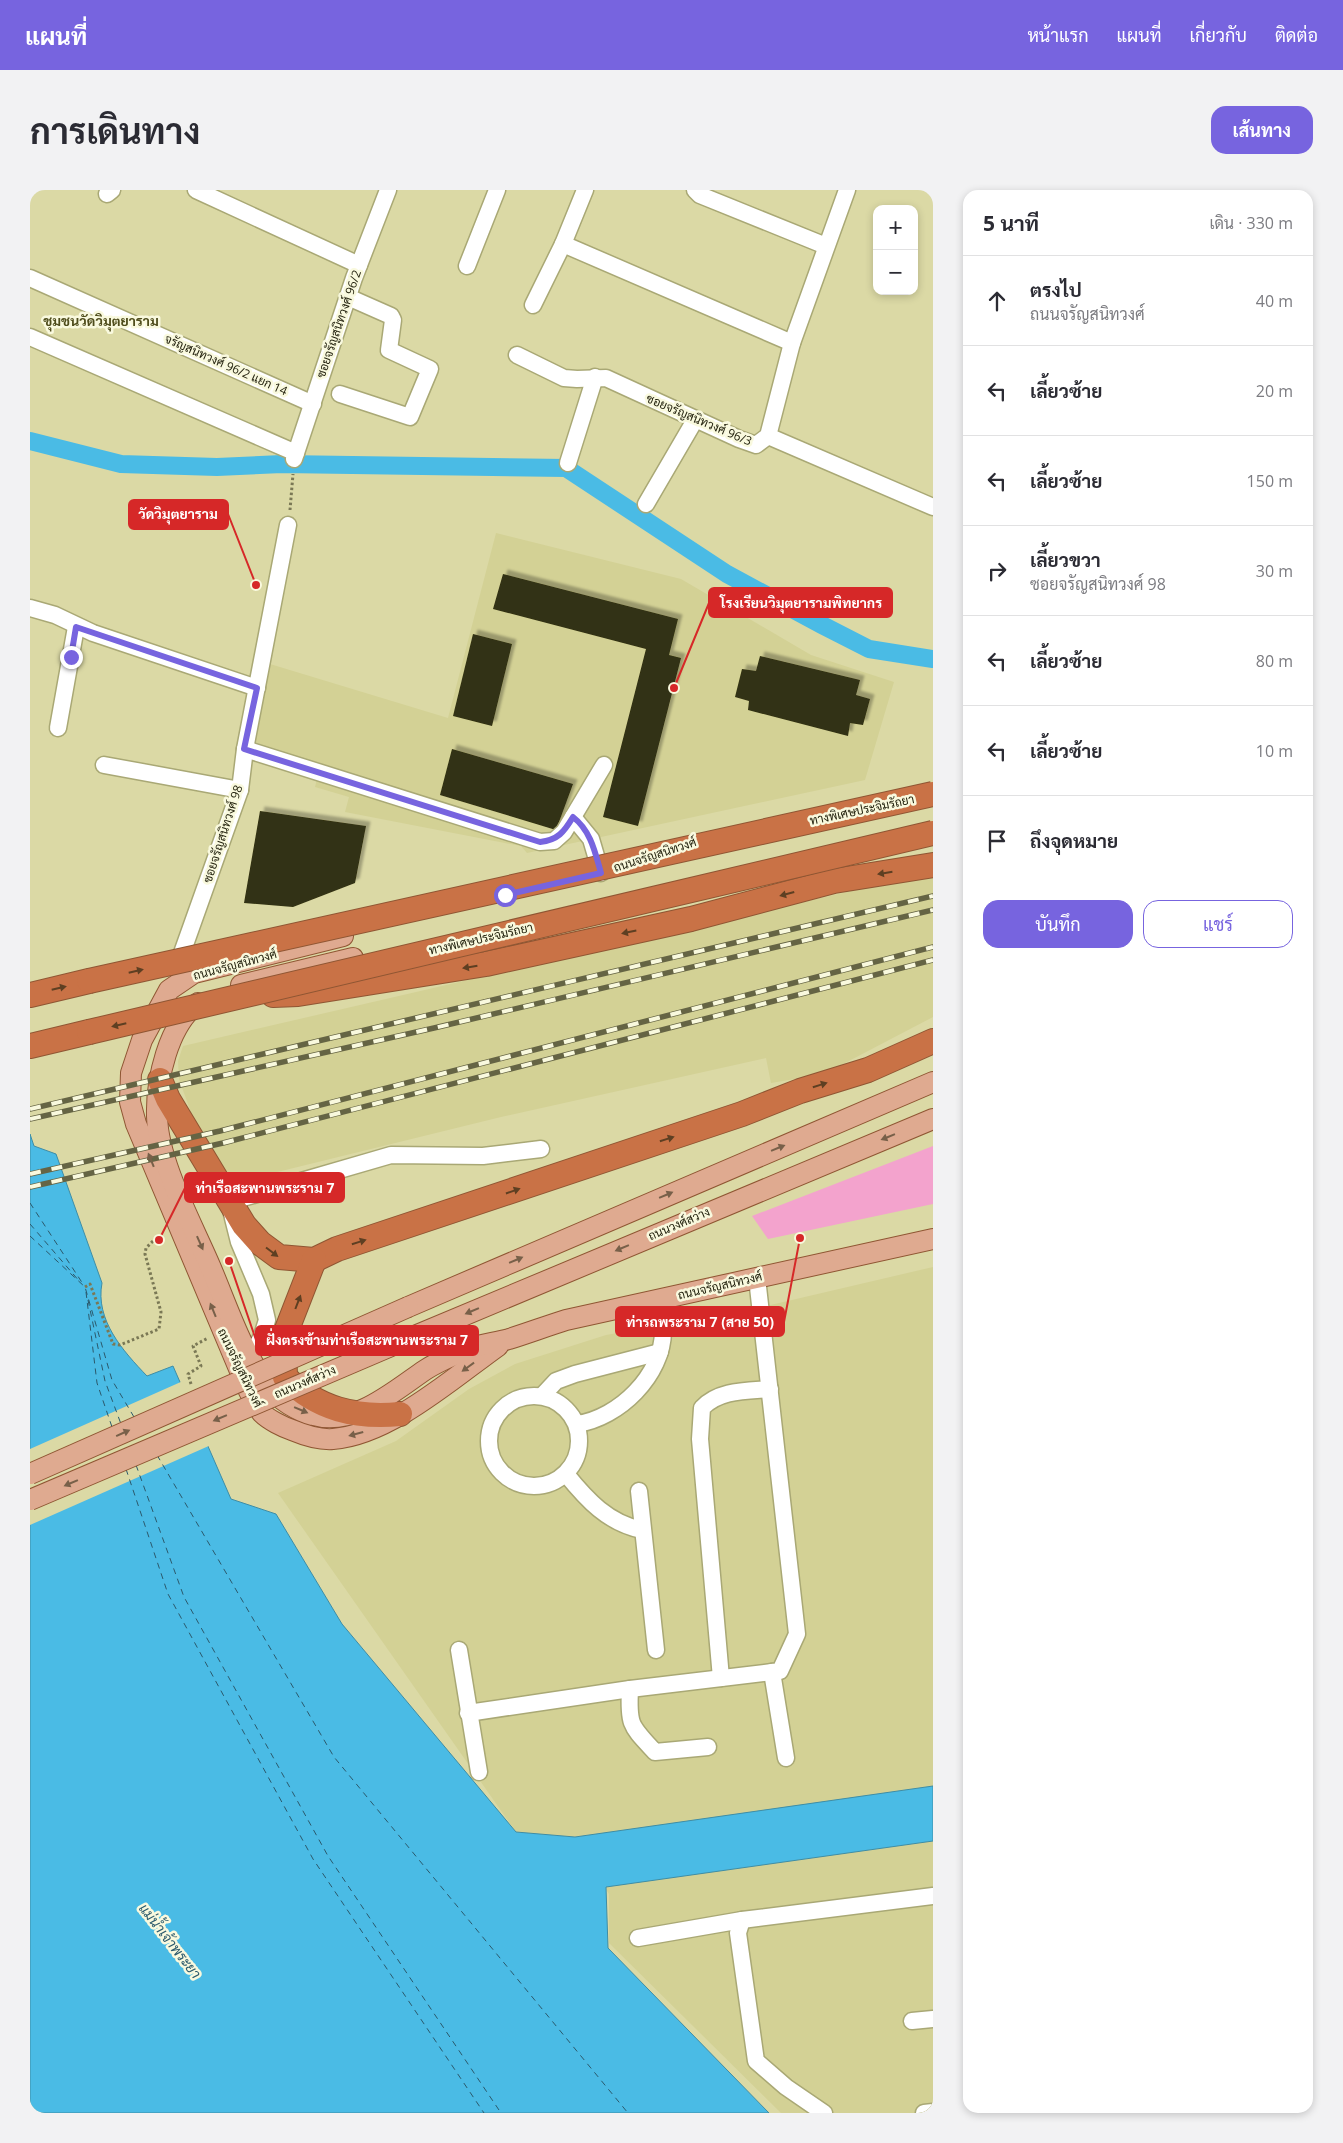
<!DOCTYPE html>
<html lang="th">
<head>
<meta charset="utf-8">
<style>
	:root { --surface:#fff; --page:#f2f2f3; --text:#2b2b33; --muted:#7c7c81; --line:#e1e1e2; --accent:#7764df }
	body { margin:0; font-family:"Open Sans",Sarabun,sans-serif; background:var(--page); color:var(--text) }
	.controls { position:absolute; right:15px; top:15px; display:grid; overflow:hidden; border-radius:10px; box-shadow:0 2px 8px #0003 }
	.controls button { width:45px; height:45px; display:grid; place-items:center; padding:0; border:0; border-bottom:1px solid var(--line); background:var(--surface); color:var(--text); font:25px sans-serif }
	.stop { position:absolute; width:15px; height:15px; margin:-11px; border:4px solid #7764df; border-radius:50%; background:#fff }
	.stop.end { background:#7764df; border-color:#fff; box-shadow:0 1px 5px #0008 }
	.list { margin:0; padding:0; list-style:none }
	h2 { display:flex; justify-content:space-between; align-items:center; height:65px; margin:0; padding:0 20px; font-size:21px }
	h2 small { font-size:16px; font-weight:400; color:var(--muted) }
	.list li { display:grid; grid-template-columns:32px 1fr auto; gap:15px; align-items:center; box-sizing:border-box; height:90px; padding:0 20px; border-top:1px solid var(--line) }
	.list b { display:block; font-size:19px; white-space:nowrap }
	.list p { margin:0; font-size:16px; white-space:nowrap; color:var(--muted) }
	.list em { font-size:16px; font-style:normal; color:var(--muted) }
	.actions { display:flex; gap:10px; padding:15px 20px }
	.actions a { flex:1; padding:11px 0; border:1px solid var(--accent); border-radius:15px; text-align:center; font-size:18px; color:var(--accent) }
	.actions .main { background:var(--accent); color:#fff }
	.icon { flex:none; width:28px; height:28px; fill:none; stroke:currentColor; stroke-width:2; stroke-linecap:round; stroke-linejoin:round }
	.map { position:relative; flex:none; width:903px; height:1923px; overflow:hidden; border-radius:15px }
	header { display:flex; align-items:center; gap:30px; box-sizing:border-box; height:70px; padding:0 25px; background:var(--accent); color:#fff }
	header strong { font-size:24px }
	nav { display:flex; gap:28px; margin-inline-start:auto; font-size:18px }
	.intro { display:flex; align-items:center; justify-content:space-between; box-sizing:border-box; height:120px; padding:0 30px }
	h1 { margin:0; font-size:35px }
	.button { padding:12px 22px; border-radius:15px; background:var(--accent); color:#fff; font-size:18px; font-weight:700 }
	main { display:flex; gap:30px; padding:0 30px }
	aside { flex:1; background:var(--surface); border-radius:15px; box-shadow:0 2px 8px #0003 }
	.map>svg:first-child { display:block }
</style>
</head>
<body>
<header>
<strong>แผนที่</strong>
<nav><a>หน้าแรก</a><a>แผนที่</a><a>เกี่ยวกับ</a><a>ติดต่อ</a></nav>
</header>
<div class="intro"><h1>การเดินทาง</h1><a class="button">เส้นทาง</a></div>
<main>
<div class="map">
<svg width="903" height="1923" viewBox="0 0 903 1923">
	<defs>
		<filter id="shadow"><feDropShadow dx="4.5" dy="-4.5" stdDeviation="1" flood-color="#0004"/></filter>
	</defs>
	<rect width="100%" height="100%" fill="#dbd9a5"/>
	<g fill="#d3d195">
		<path d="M466 343 651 389 781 465 864 492 835 590 497 663 491 656 315 622 319 607 285 597 288 585 222 565 240 474 418 528Z"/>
		<path d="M903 682V827L794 884 741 893 736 868 471 927 207 992 187 972 164 931 149 889 148 871 153 856Z"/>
		<path d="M903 1077V1923H751L579 1753V1704L542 1647 486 1642 248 1303 366 1251 439 1199 485 1174 576 1145 723 1119Z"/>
	</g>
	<path fill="#f3a3cd" d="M903 956V1014L738 1049 722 1026Z"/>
	<path fill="#4abbe5" stroke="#3f8da5" d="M0 944 4 956 26 964 72 1093C65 1130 93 1161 117 1186L143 1176 201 1309 246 1324 312 1434 486 1642 545 1647 903 1596V1651L576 1697 578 1758 739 1923H0Z"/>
	<path fill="#dbd9a5" d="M153 1191 181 1255 0 1335V1259Z"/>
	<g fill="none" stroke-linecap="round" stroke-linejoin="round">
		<path stroke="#4abbe5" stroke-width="18" d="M0 251 91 274 187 277 252 274 536 278 697 384 792 435 839 459 903 469"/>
		<g stroke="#2b596c" stroke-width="1" stroke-dasharray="6 5" stroke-linecap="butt">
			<path d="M0 1013 53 1094"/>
			<path d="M0 1034 50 1092"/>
			<path d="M0 1046 55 1097 82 1190 104 1227"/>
			<path d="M56 1102 67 1193 82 1237"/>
			<path d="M58 1110 75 1191 91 1234"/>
			<path d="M127 1265 304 1567 598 1923"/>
			<path d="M106 1275 154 1407 298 1666 471 1923"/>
			<path d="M96 1279 138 1404 283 1669 454 1923"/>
		</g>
	</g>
	<g fill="#313012" filter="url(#shadow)">
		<path d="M473 384 648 429 639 465 651 468 608 636 573 627 616 459 463 419Z"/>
		<path d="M443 444 482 454 462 536 423 526Z"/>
		<path d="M730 466 830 490 826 505 840 509 833 535 820 533 818 546 718 520 719 511 705 507 712 479 726 481Z"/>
		<path d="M422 559 543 594 526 640 410 605Z"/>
		<path d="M230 621 336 636 325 693 263 717 214 713Z"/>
	</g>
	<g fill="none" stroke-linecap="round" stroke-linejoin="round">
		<g stroke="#a9a875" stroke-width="19">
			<g id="minor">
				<path d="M166 0 329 75"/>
				<path d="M665 0 670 5 796 56"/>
				<path d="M77 4 82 0"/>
				<path d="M533 54 762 153"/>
				<path d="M437 76 467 0"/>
				<path d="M0 88 283 214"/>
				<path d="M503 115 533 54 555 0"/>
				<path d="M0 147 266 263"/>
				<path d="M487 165 534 188 547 189 576 188 709 249 726 255 738 246 762 153 817 0"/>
				<path d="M310 204 380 227 400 179 359 160 363 130 361 126 318 107"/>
				<path d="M738 246 903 317"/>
				<path d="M264 269 324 88 358 0"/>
				<path d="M538 273 565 187"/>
				<path d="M616 314 665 230"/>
				<path d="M0 418 25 425 63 443 227 498"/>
				<path d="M28 538 46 437"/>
				<path d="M215 559 510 652 524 651 534 642 574 575"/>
				<path d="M74 575 210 600"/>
				<path d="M543 627 561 649 571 683"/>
				<path d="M147 777 210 600 215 559 258 335"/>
				<path d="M727 1088 767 1444 750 1481 742 1482 756 1568"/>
				<path d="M220 1168 232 1146 237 1130 231 1104 209 1052 199 1012 361 965 453 966 511 959"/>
				<circle cx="504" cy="1251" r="45"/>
				<path d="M512 1206 526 1191 545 1184 630 1162"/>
				<path d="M547 1234C589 1228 633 1185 633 1141 633 1131 630 1120 629 1110"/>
				<path d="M536 1284C557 1310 578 1333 612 1340"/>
				<path d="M609 1301 626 1460"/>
				<path d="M429 1460 449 1582"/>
				<path d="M691 1488 670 1249 672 1218C689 1200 716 1201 740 1199"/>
				<path d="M600 1499C598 1536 601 1536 625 1562L678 1557"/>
				<path d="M438 1523 600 1499 742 1482"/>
				<path d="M712 1730 708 1743 726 1871 756 1897 794 1923"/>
				<path d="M608 1748 712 1730 903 1706"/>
				<path d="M882 1831 903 1829"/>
				<path d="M894 1923 903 1922"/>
			</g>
		</g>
		<g stroke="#8f5633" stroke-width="22">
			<g id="major">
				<path d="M313 746 164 783 139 800 112 850 101 883 100 912 106 934 215 1193C220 1203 225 1215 232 1223 239 1230 253 1237 262 1240 274 1245 290 1250 303 1249 359 1245 423 1188 468 1156"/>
				<path d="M211 795 323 768"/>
				<path d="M168 813C138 835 126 890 127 926 128 973 163 1035 181 1078 198 1118 212 1163 239 1197 249 1210 268 1221 283 1225 324 1237 364 1201 395 1180 407 1172 422 1166 435 1160 449 1154 465 1153 479 1149 498 1143 517 1136 536 1130L903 1049"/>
				<path d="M378 1117 903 892"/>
				<path d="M380 1148 903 929"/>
			</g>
		</g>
		<g stroke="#8f5633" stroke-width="26">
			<g id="highway">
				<path d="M0 805 59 791"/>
				<path d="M243 805 268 804 456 774 661 729 804 691 903 675"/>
				<path d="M0 856 59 842"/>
				<path d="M130 890 138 909 214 1035 230 1053 249 1067 284 1070 307 1059 712 924 770 901 838 880 903 851"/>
				<path d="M284 1070 254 1147 255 1187C288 1220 326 1228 370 1224"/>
			</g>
		</g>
		<g stroke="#7a7855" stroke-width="3" stroke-dasharray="2.5 2.5" stroke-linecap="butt">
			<path d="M260 320 263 284"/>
			<path d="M55 1097 60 1094 83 1154 90 1155 129 1139 131 1122 115 1064 116 1058 128 1046"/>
			<path d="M161 1194 158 1184 171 1176 163 1156 178 1148"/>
		</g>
		<use href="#minor" stroke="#fff" stroke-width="16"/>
		<use href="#major" stroke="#dfaa90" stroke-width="20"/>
		<use href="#highway" stroke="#c97246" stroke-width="24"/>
		<g stroke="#656444" stroke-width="5.5">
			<g id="rail">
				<path d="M0 919 903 706"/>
				<path d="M0 929 404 838 903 720"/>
				<path d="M0 984 190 941 903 757"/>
				<path d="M0 997 193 953 903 770"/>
			</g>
		</g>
		<use href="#rail" stroke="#f9f9de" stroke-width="4" stroke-dasharray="11" stroke-linecap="butt"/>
		<g stroke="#8f5633" stroke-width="22" stroke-linecap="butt">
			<g id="major-bridge">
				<path d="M0 1284 378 1117"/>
				<path d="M0 1310 380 1148"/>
			</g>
		</g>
		<g stroke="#8f5633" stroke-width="26" stroke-linecap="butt">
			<g id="highway-bridge">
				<path d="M59 791 903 604"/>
				<path d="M59 842 903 643"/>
			</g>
		</g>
		<use href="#major-bridge" stroke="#dfaa90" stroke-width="20"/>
		<use href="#highway-bridge" stroke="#c97246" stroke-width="24"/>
	</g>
	<defs><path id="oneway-solid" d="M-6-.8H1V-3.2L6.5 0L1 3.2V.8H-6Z" transform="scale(1.25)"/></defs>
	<g fill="#5e3f22">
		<use href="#oneway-solid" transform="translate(855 683) rotate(171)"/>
		<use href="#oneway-solid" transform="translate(757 704) rotate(165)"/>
		<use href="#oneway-solid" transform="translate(599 742) rotate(168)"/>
		<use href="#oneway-solid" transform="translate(440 777) rotate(171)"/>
		<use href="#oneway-solid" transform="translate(106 781) rotate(-13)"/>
		<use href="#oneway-solid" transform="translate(29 798) rotate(-13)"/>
		<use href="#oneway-solid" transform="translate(89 835) rotate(167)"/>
		<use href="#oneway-solid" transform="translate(790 895) rotate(-17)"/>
		<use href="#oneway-solid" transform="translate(637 949) rotate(-18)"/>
		<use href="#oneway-solid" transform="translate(483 1001) rotate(-19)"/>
		<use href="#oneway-solid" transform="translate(329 1052) rotate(-18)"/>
		<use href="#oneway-solid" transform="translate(242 1062) rotate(37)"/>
		<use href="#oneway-solid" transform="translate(268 1112) rotate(-69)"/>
	</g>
	<g fill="#786049">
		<use href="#oneway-solid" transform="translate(858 947) rotate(158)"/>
		<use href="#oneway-solid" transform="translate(748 958) rotate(-22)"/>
		<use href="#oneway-solid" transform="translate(121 970) rotate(-112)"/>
		<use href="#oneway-solid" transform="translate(636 1005) rotate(-23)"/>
		<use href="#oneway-solid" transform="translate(170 1053) rotate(66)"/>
		<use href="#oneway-solid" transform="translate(592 1058) rotate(157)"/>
		<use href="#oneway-solid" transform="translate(486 1070) rotate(-23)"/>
		<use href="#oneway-solid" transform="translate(183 1120) rotate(-112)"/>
		<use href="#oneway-solid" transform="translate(442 1121) rotate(157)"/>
		<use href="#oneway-solid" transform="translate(438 1177) rotate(144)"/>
		<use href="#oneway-solid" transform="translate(271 1220) rotate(23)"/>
		<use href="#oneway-solid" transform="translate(190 1228) rotate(157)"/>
		<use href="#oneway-solid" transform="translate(93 1243) rotate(-24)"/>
		<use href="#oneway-solid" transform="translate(326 1244) rotate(165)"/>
		<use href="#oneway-solid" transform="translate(41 1293) rotate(157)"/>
	</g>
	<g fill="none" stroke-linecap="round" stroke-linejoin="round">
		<path stroke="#7764df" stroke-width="6" d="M41 467 46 437 227 498 214 559 510 652C528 650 534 642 543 627 561 641 565 662 571 683L475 705"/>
	</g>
	<g text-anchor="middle" stroke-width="5" stroke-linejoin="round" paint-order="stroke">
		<g font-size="12" fill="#24230f" stroke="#f9f9de">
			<text transform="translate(309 134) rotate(-71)" y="4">ซอยจรัญสนิทวงศ์ 96/2</text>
			<text transform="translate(196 175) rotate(24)" y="4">จรัญสนิทวงศ์ 96/2 แยก 14</text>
			<text transform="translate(669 230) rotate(23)" y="4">ซอยจรัญสนิทวงศ์ 96/3</text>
			<text transform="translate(832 620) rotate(-12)" y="4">ทางพิเศษประจิมรัถยา</text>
			<text transform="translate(193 644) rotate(-72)" y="4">ซอยจรัญสนิทวงศ์ 98</text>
			<text transform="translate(625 665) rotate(-18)" y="4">ถนนจรัญสนิทวงศ์</text>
			<text transform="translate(451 749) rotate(-13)" y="4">ทางพิเศษประจิมรัถยา</text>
			<text transform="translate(205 775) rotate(-15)" y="4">ถนนจรัญสนิทวงศ์</text>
			<text transform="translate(649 1034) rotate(-23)" y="4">ถนนวงศ์สว่าง</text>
			<text transform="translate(690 1096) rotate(-13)" y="4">ถนนจรัญสนิทวงศ์</text>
			<text transform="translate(210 1178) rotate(64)" y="4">ถนนจรัญสนิทวงศ์</text>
			<text transform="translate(275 1192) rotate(-23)" y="4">ถนนวงศ์สว่าง</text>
		</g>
		<g font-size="14" font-weight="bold" fill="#4f4d1c" stroke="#f9f9de">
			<text x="71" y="136">ชุมชนวัดวิมุตยาราม</text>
		</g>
		<g font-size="14" font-style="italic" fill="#2b596c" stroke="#f9f9de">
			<text transform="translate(140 1751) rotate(52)" y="5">แม่น้ำเจ้าพระยา</text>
		</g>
	</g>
	<path fill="none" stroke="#d62828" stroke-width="2" d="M226 395L198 324M644 498L679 413M129 1050L155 998M770 1048L754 1132M199 1071L226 1150"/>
	<g fill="#d62828" stroke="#f9f9de" stroke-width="2">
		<circle cx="226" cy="395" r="5"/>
		<circle cx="644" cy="498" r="5"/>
		<circle cx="129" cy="1050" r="5"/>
		<circle cx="770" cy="1048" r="5"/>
		<circle cx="199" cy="1071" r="5"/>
	</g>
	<g fill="#d62828" stroke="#d62828" stroke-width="2">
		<rect x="99" y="310" width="99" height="29" rx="5"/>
		<rect x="679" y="398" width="183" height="29" rx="5"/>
		<rect x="155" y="983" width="159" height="29" rx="5"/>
		<rect x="586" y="1117" width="168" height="29" rx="5"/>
		<rect x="226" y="1136" width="222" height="29" rx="5"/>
	</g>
	<g font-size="14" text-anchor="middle" font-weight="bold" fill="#fff">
		<text x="148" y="329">วัดวิมุตยาราม</text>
		<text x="771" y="418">โรงเรียนวิมุตยารามพิทยากร</text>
		<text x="235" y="1003">ท่าเรือสะพานพระราม 7</text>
		<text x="670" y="1137">ท่ารถพระราม 7 (สาย 50)</text>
		<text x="337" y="1155">ฝั่งตรงข้ามท่าเรือสะพานพระราม 7</text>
	</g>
</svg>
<div class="controls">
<button>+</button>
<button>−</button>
</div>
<div class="stop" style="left:475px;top:705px"></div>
<div class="stop end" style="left:41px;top:467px"></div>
</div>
<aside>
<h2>5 นาที<small>เดิน · 330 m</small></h2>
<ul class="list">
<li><svg class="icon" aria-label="ahead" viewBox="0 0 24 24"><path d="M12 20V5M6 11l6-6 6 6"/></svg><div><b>ตรงไป</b><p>ถนนจรัญสนิทวงศ์</p></div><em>40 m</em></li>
<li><svg class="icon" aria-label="left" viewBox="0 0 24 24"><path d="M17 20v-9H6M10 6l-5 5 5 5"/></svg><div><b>เลี้ยวซ้าย</b></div><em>20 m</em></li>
<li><svg class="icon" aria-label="left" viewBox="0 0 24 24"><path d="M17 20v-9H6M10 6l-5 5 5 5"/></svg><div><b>เลี้ยวซ้าย</b></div><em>150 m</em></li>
<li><svg class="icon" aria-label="right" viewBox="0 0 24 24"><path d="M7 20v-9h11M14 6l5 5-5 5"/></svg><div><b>เลี้ยวขวา</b><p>ซอยจรัญสนิทวงศ์ 98</p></div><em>30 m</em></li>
<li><svg class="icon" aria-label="left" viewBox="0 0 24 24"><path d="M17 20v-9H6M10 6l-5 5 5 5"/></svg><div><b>เลี้ยวซ้าย</b></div><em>80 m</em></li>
<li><svg class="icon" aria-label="left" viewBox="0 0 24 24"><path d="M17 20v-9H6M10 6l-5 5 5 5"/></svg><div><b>เลี้ยวซ้าย</b></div><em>10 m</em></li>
<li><svg class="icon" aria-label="arrive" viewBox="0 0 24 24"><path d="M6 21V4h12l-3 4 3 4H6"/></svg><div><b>ถึงจุดหมาย</b></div></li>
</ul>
<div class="actions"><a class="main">บันทึก</a><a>แชร์</a></div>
</aside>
</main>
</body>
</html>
